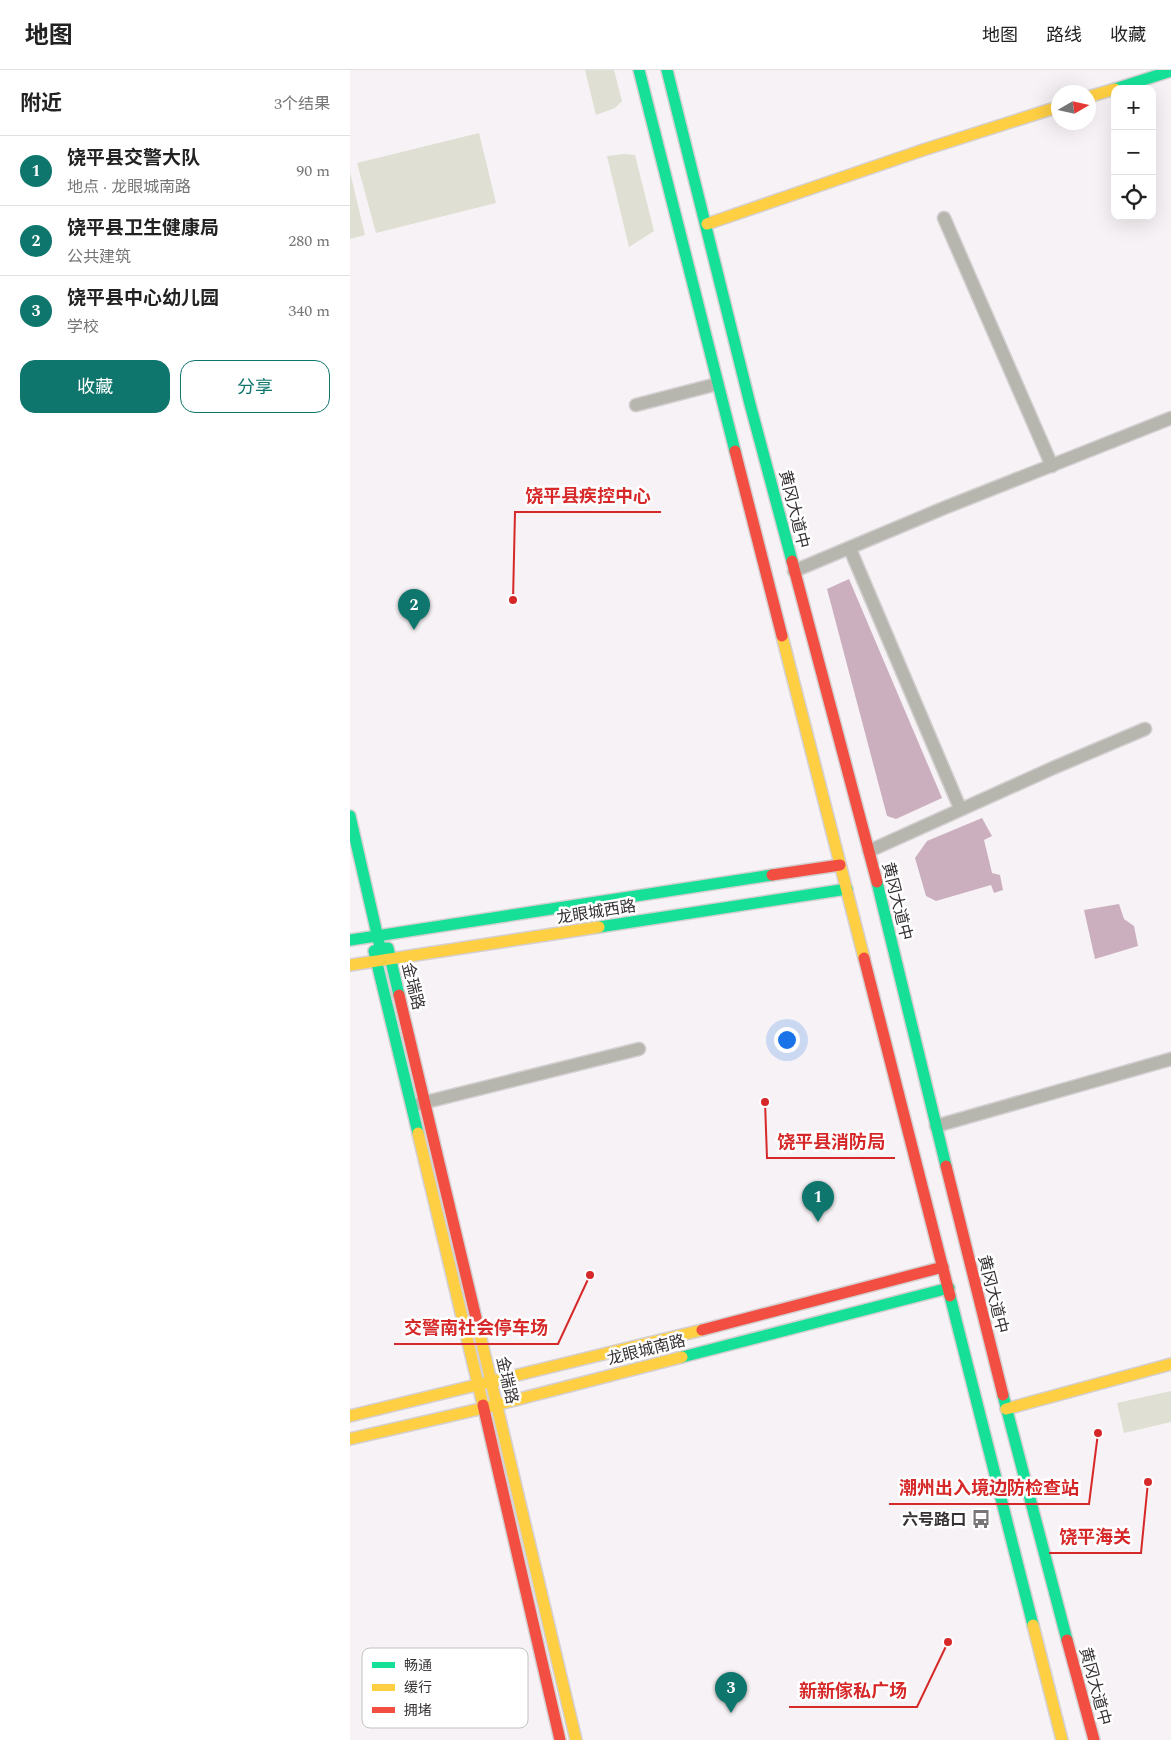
<!DOCTYPE html>
<html lang="zh">
<head>
<meta charset="utf-8">
<style>
	:root { --surface:#fff; --page:#f6f6f6; --text:#222; --muted:#767676; --line:#e0e0e0; --accent:#0f766e }
	body { margin:0; font-family:Spectral,"Noto Sans SC",serif; background:var(--page); color:var(--text) }
	.controls { position:absolute; right:15px; top:15px; display:grid; overflow:hidden; border-radius:10px; box-shadow:0 5px 20px #0002 }
	.controls button { width:45px; height:45px; display:grid; place-items:center; padding:0; border:0; border-bottom:1px solid var(--line); background:var(--surface); color:var(--text); font:25px sans-serif }
	.compass { position:absolute; left:701px; top:15px; width:45px; height:45px; border-radius:50%; background:var(--surface); box-shadow:0 5px 20px #0002; rotate:81deg }
	.you { position:absolute; left:436px; top:969px; width:18px; height:18px; margin:-12px; border:4px solid #fff; border-radius:50%; background:#1a73e8; box-shadow:0 0 0 8px #1a73e833 }
	.badge { display:grid; place-items:center; width:32px; height:32px; border-radius:50%; background:var(--accent); color:#fff; font-size:16px; font-weight:700 }
	.pin { position:absolute; translate:-50% -41px; filter:drop-shadow(0 1px 2px #0008) }
	.pin::after { content:''; position:absolute; top:26px; width:18px; height:15px; background:inherit; clip-path:polygon(0 0,100% 0,50% 100%) }
	.list { margin:0; padding:0; list-style:none }
	h2 { display:flex; justify-content:space-between; align-items:center; height:65px; margin:0; padding:0 20px; font-size:21px }
	h2 small { font-size:16px; font-weight:400; color:var(--muted) }
	.list li { display:grid; grid-template-columns:32px 1fr auto; gap:15px; align-items:center; box-sizing:border-box; height:70px; padding:0 20px; border-top:1px solid var(--line) }
	.list b { display:block; font-size:19px; white-space:nowrap }
	.list p { margin:0; font-size:16px; white-space:nowrap; color:var(--muted) }
	.list em { font-size:16px; font-style:normal; color:var(--muted) }
	.actions { display:flex; gap:10px; padding:15px 20px }
	.actions a { flex:1; padding:11px 0; border:1px solid var(--accent); border-radius:15px; text-align:center; font-size:18px; color:var(--accent) }
	.actions .main { background:var(--accent); color:#fff }
	.icon { flex:none; width:28px; height:28px; fill:none; stroke:currentColor; stroke-width:2; stroke-linecap:round; stroke-linejoin:round }
	.map { position:relative; flex:none; width:821px; height:1670px; overflow:hidden }
	header { display:flex; align-items:center; gap:30px; box-sizing:border-box; height:70px; padding:0 25px; background:var(--surface); border-bottom:1px solid var(--line) }
	header strong { font-size:24px }
	nav { display:flex; gap:28px; margin-inline-start:auto; font-size:18px }
	main { display:flex }
	aside { flex:1; background:var(--surface) }
	.map>svg:first-child { display:block }
</style>
</head>
<body>
<header>
<strong>地图</strong>
<nav><a>地图</a><a>路线</a><a>收藏</a></nav>
</header>
<main>
<aside>
<h2>附近<small>3个结果</small></h2>
<ul class="list">
<li><span class="badge">1</span><div><b>饶平县交警大队</b><p>地点 · 龙眼城南路</p></div><em>90 m</em></li>
<li><span class="badge">2</span><div><b>饶平县卫生健康局</b><p>公共建筑</p></div><em>280 m</em></li>
<li><span class="badge">3</span><div><b>饶平县中心幼儿园</b><p>学校</p></div><em>340 m</em></li>
</ul>
<div class="actions"><a class="main">收藏</a><a>分享</a></div>
</aside>
<div class="map">
<svg width="821" height="1670" viewBox="0 0 821 1670">
	<rect width="100%" height="100%" fill="#f7f2f5"/>
	<g fill="#dfdfd3">
		<path d="M235 0H264L272 31 265 38 246 45Z"/>
		<path d="M129 63 146 133 26 163 7 93Z"/>
		<path d="M274 84 285 85 304 161 279 177 257 86Z"/>
		<path d="M0 102 15 165 0 169Z"/>
		<path d="M821 1321V1352L774 1363 767 1333Z"/>
	</g>
	<g fill="#ccafbe">
		<path d="M499 509 592 728 546 749 537 746 477 519Z"/>
		<path d="M632 748 642 766 634 770 642 803 650 805 653 820 644 823 641 815 586 831 576 826 565 788 577 771Z"/>
		<path d="M769 834 774 849 784 856 788 876 745 889 734 840Z"/>
	</g>
	<g fill="none" stroke-linecap="round" stroke-linejoin="round">
		<g stroke="#d4d0d2" stroke-width="15">
			<g id="street">
				<path d="M594 148 702 396"/>
				<path d="M286 335 367 314"/>
				<path d="M500 479 610 738"/>
				<path d="M444 501 594 438 821 348"/>
				<path d="M519 781 703 698 795 659"/>
				<path d="M68 1034 289 979"/>
				<path d="M586 1056 821 989"/>
			</g>
		</g>
		<g stroke="#d4d0d2" stroke-width="14">
			<g id="fast">
				<path d="M289 0 385 381"/>
				<path d="M317 0 400 334 442 491"/>
				<path d="M765 19 821 1"/>
				<path d="M0 746 30 877"/>
				<path d="M527 812 596 1096"/>
				<path d="M249 857 497 819"/>
				<path d="M0 870 422 805"/>
				<path d="M49 925 38 878 24 881 68 1063"/>
				<path d="M600 1226 683 1555"/>
				<path d="M332 1287 599 1218"/>
				<path d="M653 1325 717 1570"/>
			</g>
		</g>
		<g stroke="#d4d0d2" stroke-width="14">
			<g id="slow">
				<path d="M738 27 765 19"/>
				<path d="M357 154 573 80 708 37"/>
				<path d="M432 566 514 888"/>
				<path d="M0 895 249 857"/>
				<path d="M68 1063 133 1335"/>
				<path d="M127 1252 226 1670"/>
				<path d="M656 1339 821 1294"/>
				<path d="M0 1346 352 1260"/>
				<path d="M0 1369 134 1338 332 1287"/>
				<path d="M683 1555 712 1670"/>
			</g>
		</g>
		<g stroke="#d4d0d2" stroke-width="14">
			<g id="jam">
				<path d="M385 381 432 566"/>
				<path d="M442 491 527 812"/>
				<path d="M422 805 490 795"/>
				<path d="M514 888 600 1226"/>
				<path d="M49 925 127 1252"/>
				<path d="M596 1096 653 1325"/>
				<path d="M352 1260 593 1197"/>
				<path d="M133 1335 210 1670"/>
				<path d="M717 1570 744 1670"/>
			</g>
		</g>
		<use href="#street" stroke="#b6b6af" stroke-width="12"/>
		<use href="#fast" stroke="#16e098" stroke-width="11"/>
		<use href="#slow" stroke="#ffcf43" stroke-width="11"/>
		<use href="#jam" stroke="#f24e42" stroke-width="11"/>
	</g>
	<defs>
		<g id="bus-bare" transform="scale(1.5)"><path d="M-5-6H5V4H4V6H2V4H-2V6H-4V4H-5ZM-3.5-4V0h7V-4ZM-3.5 1.2v1.5H-2V1.2ZM2 1.2v1.5H3.5V1.2Z" fill="#7a7678" stroke="#fff" stroke-width="2.5" paint-order="stroke"/></g>
	</defs>
	<g fill-rule="evenodd">
		<use href="#bus-bare" x="631" y="1449"/>
	</g>
	<g text-anchor="middle" stroke-width="5" stroke-linejoin="round" paint-order="stroke">
		<g font-size="16" fill="#373335" stroke="#fff">
			<text transform="translate(445 439) rotate(76)" y="6">黄冈大道中</text>
			<text transform="translate(548 831) rotate(76)" y="6">黄冈大道中</text>
			<text transform="translate(246 841) rotate(-9)" y="6">龙眼城西路</text>
			<text transform="translate(64 916) rotate(76)" y="6">金瑞路</text>
			<text transform="translate(644 1224) rotate(76)" y="6">黄冈大道中</text>
			<text transform="translate(296 1279) rotate(-14)" y="6">龙眼城南路</text>
			<text transform="translate(158 1310) rotate(77)" y="6">金瑞路</text>
			<text transform="translate(746 1616) rotate(75)" y="6">黄冈大道中</text>
		</g>
		<g font-size="16" font-weight="bold" fill="#373335" stroke="#fff" text-anchor="end">
			<text x="616" y="1455">六号路口</text>
		</g>
	</g>
	<rect x="12" y="1578" width="166" height="80" rx="8" fill="#fff" stroke="#c3c2c2" stroke-width="1"/>
	<rect x="22" y="1592" width="23" height="6" fill="#16e098"/>
	<rect x="22" y="1614" width="23" height="7" fill="#ffcf43"/>
	<rect x="22" y="1637" width="23" height="6" fill="#f24e42"/>
	<g font-size="14" fill="#373335">
		<text x="54" y="1600">畅通</text>
		<text x="54" y="1622">缓行</text>
		<text x="54" y="1645">拥堵</text>
	</g>
	<path fill="none" stroke="#d62828" stroke-width="2" d="M163 530L165 442H311M415 1032L417 1088H545M240 1205L208 1274H44M748 1363L739 1434H539M798 1412L791 1483H699M598 1572L567 1637H439"/>
	<g fill="#d62828" stroke="#fff" stroke-width="2">
		<circle cx="163" cy="530" r="5"/>
		<circle cx="415" cy="1032" r="5"/>
		<circle cx="240" cy="1205" r="5"/>
		<circle cx="748" cy="1363" r="5"/>
		<circle cx="798" cy="1412" r="5"/>
		<circle cx="598" cy="1572" r="5"/>
	</g>
	<g font-size="18" text-anchor="middle" font-weight="bold" fill="#d62828" stroke="#fff" stroke-width="5" stroke-linejoin="round" paint-order="stroke">
		<text x="238" y="432">饶平县疾控中心</text>
		<text x="481" y="1078">饶平县消防局</text>
		<text x="126" y="1264">交警南社会停车场</text>
		<text x="639" y="1424">潮州出入境边防检查站</text>
		<text x="745" y="1473">饶平海关</text>
		<text x="503" y="1627">新新傢私广场</text>
	</g>
</svg>
<div class="controls">
<button>+</button>
<button>−</button>
<button><svg class="icon" aria-label="locate" viewBox="0 0 24 24"><circle cx="12" cy="12" r="6"/><path d="M12 2v4M12 18v4M2 12h4M18 12h4"/></svg></button>
</div>
<svg class="compass" viewBox="-18 -18 36 36"><path d="M0-13l5 13h-10z" fill="#e53935"/><path d="M0 13l5-13h-10z" fill="#767676"/></svg>
<div class="you"></div>
<div class="pin badge" style="left:468px;top:1152px">1</div>
<div class="pin badge" style="left:64px;top:560px">2</div>
<div class="pin badge" style="left:381px;top:1643px">3</div>
</div>
</main>
</body>
</html>
